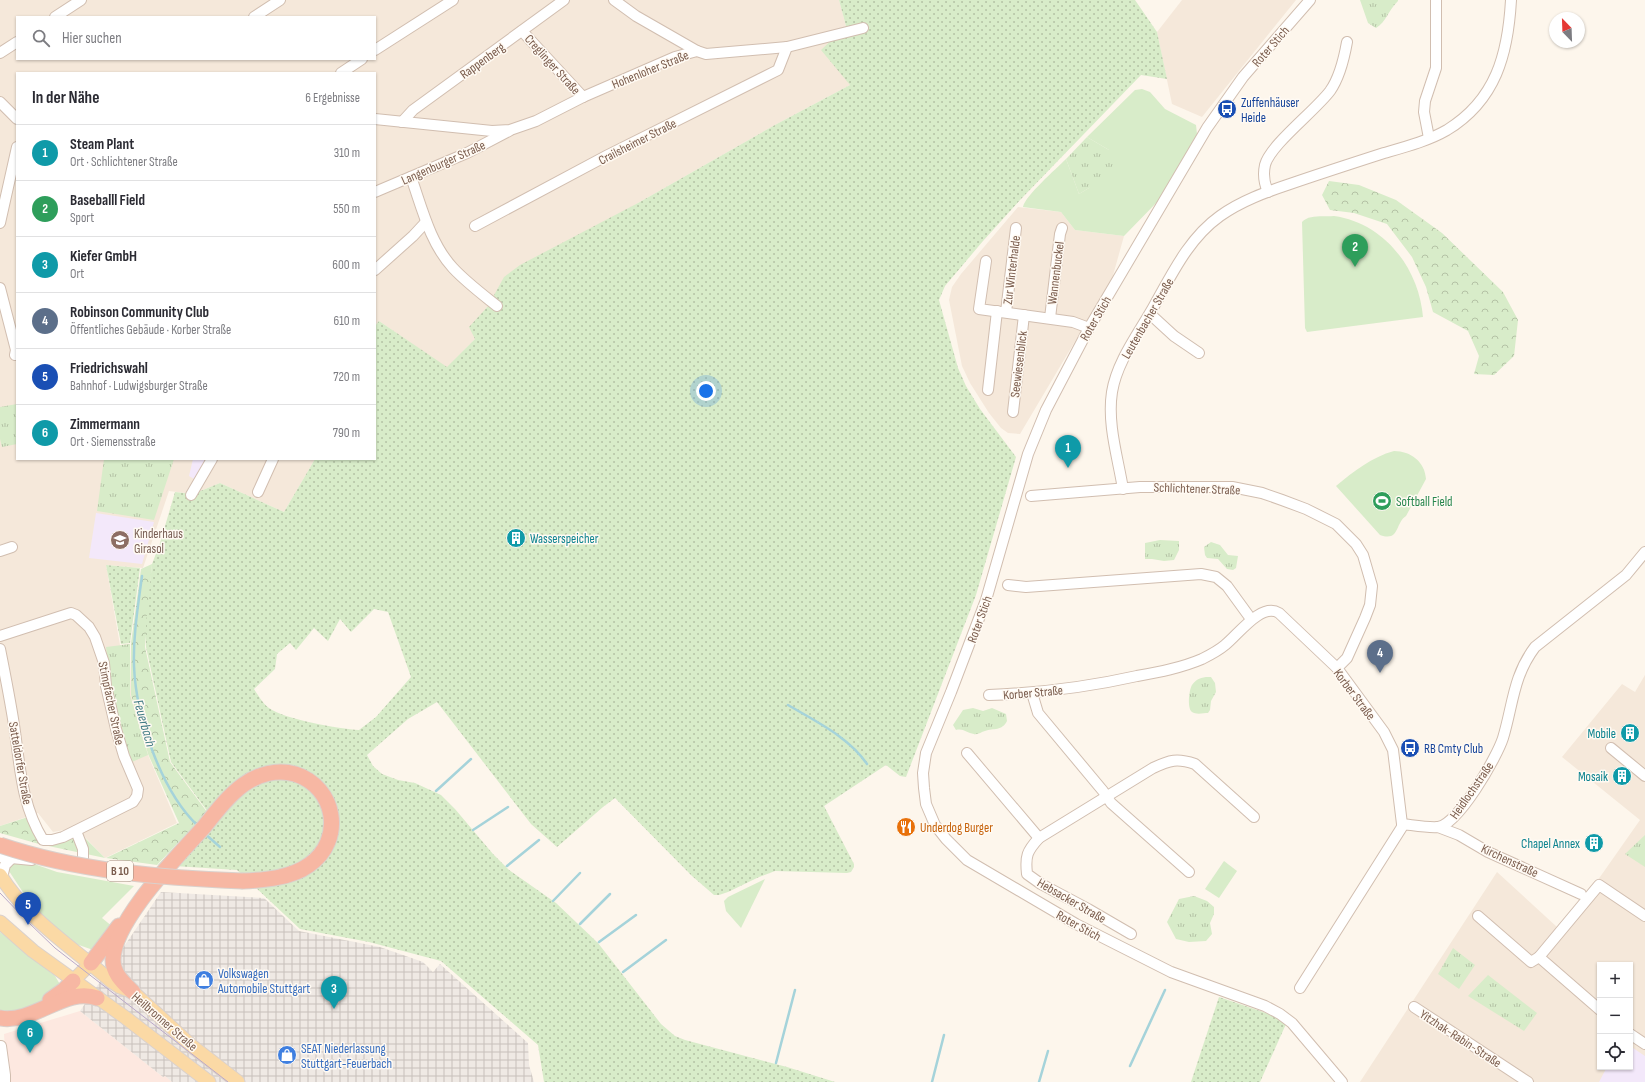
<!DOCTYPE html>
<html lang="de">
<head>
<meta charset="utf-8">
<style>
	:root { --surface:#fff; --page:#f7f7f7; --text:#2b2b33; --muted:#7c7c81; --line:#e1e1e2; --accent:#0b8043 }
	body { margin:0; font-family:"Sofia Sans Condensed",sans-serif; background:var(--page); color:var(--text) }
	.controls { position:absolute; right:12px; bottom:12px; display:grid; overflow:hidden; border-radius:0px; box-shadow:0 1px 3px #0004 }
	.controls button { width:36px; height:36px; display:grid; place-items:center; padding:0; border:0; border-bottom:1px solid var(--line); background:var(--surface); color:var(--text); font:20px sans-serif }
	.compass { position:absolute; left:1549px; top:12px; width:36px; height:36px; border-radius:50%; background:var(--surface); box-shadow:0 1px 3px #0004; rotate:337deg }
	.you { position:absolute; left:706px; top:391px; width:14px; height:14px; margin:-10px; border:3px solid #fff; border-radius:50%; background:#1a73e8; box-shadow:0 0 0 6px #1a73e833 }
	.badge { display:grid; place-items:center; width:26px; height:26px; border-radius:50%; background:var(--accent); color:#fff; font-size:13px; font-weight:700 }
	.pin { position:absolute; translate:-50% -33px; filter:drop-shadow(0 1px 2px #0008) }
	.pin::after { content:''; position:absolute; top:21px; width:14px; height:12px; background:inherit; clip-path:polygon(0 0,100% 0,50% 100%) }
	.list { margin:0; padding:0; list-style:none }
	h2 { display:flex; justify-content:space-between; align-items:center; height:52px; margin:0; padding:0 16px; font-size:17px }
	h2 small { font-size:13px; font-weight:400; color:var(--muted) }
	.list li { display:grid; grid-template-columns:26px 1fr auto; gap:12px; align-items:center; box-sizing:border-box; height:56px; padding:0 16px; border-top:1px solid var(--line) }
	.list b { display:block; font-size:15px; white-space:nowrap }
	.list p { margin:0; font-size:13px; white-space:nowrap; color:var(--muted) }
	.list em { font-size:13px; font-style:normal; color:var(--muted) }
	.icon { flex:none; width:22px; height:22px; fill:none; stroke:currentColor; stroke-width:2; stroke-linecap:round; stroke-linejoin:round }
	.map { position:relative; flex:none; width:1645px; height:1082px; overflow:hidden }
	.search { position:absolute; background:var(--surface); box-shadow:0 1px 3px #0004; left:16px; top:16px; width:360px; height:44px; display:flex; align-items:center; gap:10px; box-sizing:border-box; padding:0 14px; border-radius:0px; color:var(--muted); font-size:15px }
	.panel { position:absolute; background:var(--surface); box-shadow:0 1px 3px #0004; left:16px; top:72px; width:360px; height:388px; border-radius:0px }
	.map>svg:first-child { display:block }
</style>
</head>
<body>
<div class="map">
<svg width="1645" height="1082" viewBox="0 0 1645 1082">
	<defs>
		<pattern id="industrial-grid" width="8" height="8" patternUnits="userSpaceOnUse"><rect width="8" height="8" fill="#efe9e4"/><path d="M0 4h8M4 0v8" fill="none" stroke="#c7c0bb"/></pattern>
		<pattern id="forest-crowns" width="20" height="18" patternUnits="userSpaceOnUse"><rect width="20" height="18" fill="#d8ecc9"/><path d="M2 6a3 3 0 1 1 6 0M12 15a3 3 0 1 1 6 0" fill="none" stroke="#b4c2a5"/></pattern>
		<pattern id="park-tufts" width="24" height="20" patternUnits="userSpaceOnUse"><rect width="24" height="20" fill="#d8ecc9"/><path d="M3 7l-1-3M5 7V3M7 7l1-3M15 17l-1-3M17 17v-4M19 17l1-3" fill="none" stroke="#b4c2a5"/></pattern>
		<pattern id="garden-dots" width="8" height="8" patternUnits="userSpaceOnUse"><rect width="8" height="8" fill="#d8ecc9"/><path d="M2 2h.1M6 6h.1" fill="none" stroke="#b4c2a5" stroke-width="1.8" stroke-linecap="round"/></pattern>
	</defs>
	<rect width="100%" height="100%" fill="#fdf6ec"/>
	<g fill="#f5e8da" fill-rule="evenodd">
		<path d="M0 0H839L846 26 850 85 773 126 638 203 490 304 475 339 447 368 379 321 375 326V73H17V459H315L284 512 220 483 193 494 169 491 143 568 106 565 120 645 130 644 131 695 148 755 177 823 105 858 76 828 53 832 38 813 0 826ZM17 17H375V59H17Z"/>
		<path d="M1182 0H1296L1202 117 1172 104 1157 32Z"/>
		<path d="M1018 207 1061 212 1075 230 1124 236 1112 279 1020 434 1008 433 1001 428 989 413 970 383 962 366 949 300 952 287 961 274Z"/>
		<path d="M1645 675V1082H1360L1497 872 1557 927 1600 877 1640 820 1562 757 1622 684 1635 692ZM1600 965H1630V1067H1600Z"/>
	</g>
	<path fill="#fde8e0" d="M80 1011 163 1077 165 1076 172 1082H7L4 1034Z"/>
	<path fill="url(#industrial-grid)" d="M161 892 264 898 299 931 380 947 423 962 433 972 440 964 528 1043 529 1065 534 1082H172L165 1076 163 1077 80 1011Z"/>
	<g fill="#f3e8fa">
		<path d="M193 459H209L195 482H193L194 479 189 476Z"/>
		<path d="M96 513 154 522 142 564 89 558Z"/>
		<path d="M1630 1046 1645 1056V1082H1599L1607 1067H1630Z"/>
	</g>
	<g fill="#d8ecc9">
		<path d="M1142 89 1150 92 1165 109 1196 125 1197 134 1159 200 1124 236 1075 230 1061 212 1023 207C1025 196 1056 169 1066 159L1079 194 1089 188 1109 150 1087 137 1135 90Z"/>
		<path d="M1334 216C1384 223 1419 268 1423 317L1307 332 1305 328 1302 222C1309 214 1324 217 1334 216Z"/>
		<path d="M1394 451C1411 451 1425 462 1426 479L1406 516C1395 523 1400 542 1380 535L1336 486C1354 471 1372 457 1394 451Z"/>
		<path d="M1224 861 1237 871 1219 898 1205 889Z"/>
		<path d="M20 862 37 865 57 872 134 886 102 918 113 927 96 951 76 944 48 922 30 903 9 871V868L13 863Z"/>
		<path d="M765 879 741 928 726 911 724 901 728 897Z"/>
		<path d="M0 932 55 976 61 986C44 1000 24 1017 0 1010Z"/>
	</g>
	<g fill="url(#forest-crowns)">
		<path d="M1329 181 1359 185 1396 200 1442 233 1503 292 1518 320 1514 356 1494 375 1474 374 1479 356 1468 331 1433 312 1426 287 1412 257 1387 224 1354 213 1330 210 1322 195Z"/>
		<path d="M152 564 145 647 170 762 207 812 157 865 106 858 179 823 148 754 131 695V643L141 569Z"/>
		<path d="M28 817 43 841 78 831 105 858 39 844 0 833V826Z"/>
	</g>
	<g fill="url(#park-tufts)">
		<path d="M1360 0H1398V1C1388 11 1386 22 1376 28L1368 23Z"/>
		<path d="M1087 137 1109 150 1117 160 1109 176 1079 194 1066 159Z"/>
		<path d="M17 404V444L2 447 0 439V407Z"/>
		<path d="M104 459H174L154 520 97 511Z"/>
		<path d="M1160 540 1179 541V550L1174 560 1164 561 1152 559H1145V543Z"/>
		<path d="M1211 542 1220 545 1228 555 1238 556 1236 568 1233 570 1227 569 1218 559 1207 558 1205 555 1204 547Z"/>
		<path d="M130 644V695L148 755 132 762 119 728 110 685 106 647Z"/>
		<path d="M1208 677H1211L1215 683 1216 692 1211 701 1210 710 1208 713C1204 713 1196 715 1192 712 1187 708 1189 690 1192 685 1196 679 1202 677 1208 677Z"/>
		<path d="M973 708 983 711 992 708 1006 714 1007 721C1002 731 994 728 985 731 981 732 978 735 974 734 967 733 963 728 956 730L953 725 963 710Z"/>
		<path d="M1645 835V867L1625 854Z"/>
		<path d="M1194 896 1207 901 1214 907V914L1210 923 1212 934 1206 941 1189 942 1176 939 1167 922 1179 899Z"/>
		<path d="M1453 948 1475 965 1459 989 1438 974Z"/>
		<path d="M1488 975 1537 1013 1524 1031 1468 996Z"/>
	</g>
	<g fill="url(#garden-dots)" fill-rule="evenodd">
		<path d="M839 0H1135L1157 32 1167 79 1141 75 1021 199 983 241 945 286 939 300 958 368 966 386 980 409 1016 457 976 595 906 777 900 776 886 765 824 806 854 864V867L851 872 847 873 775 871 759 877 728 892 719 895H714L692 876 615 798 603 807 557 847 531 824 437 702 408 719 367 755 373 766 382 774 398 780 415 783 441 795 455 809 493 854 509 870 556 903 598 943 661 1024 675 1036 685 1040 787 1067 835 1082H544L538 1045 441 961 369 942 300 929 237 870 158 865 208 812 171 762 146 647V623L152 564 160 543 175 492 193 494 220 483 284 512 315 459H375V326L379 321 447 367 475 339 469 327 490 304 493 297 504 277 520 265 638 203 773 126 850 85 821 50 846 26ZM374 609 388 612 411 677 376 717 359 730C340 729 283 719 269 708 263 704 258 695 254 689L275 669 277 654 290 643 296 650 314 628 328 641 340 619 351 632Z"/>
		<path d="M106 565 140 568 130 643 121 644Z"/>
		<path d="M1219 997 1275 1016 1286 1024 1260 1082H1191Z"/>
	</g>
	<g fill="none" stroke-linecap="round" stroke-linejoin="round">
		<g stroke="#a5d3da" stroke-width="2.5">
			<path d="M142 576C138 606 133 636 134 666 136 717 161 791 198 826"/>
			<path d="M788 705C815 721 849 737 867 764"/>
			<path d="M436 791 471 759"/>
			<path d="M473 830 508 807"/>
			<path d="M204 833 220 847"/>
			<path d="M507 866 539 840"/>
			<path d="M553 901 580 873"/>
			<path d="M580 924 610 894"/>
			<path d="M599 942 636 915"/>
			<path d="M623 972 666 940"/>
			<path d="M776 1063 795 990"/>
			<path d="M1130 1066 1165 990"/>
			<path d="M932 1082 944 1035"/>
			<path d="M1039 1082 1048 1051"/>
		</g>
		<g stroke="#d1beb0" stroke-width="12">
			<g id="minor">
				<path d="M614 0 636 16 697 51"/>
				<path d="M1310 0 1243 77 1207 128 1089 328 1046 410 1028 454 986 600 951 692 926 753 923 773 924 788 926 804 935 825 946 839 967 860 1076 924 1171 972 1265 1006 1280 1014 1292 1023 1342 1082"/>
				<path d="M55 17 81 0"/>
				<path d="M254 17 280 0"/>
				<path d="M522 31 583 97"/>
				<path d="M375 50 453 0"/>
				<path d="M0 53 17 42"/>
				<path d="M341 73 362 59"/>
				<path d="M0 102 17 119"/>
				<path d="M375 119 492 131 510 130 536 121 583 97 675 57 697 51 706 54 787 47 863 28"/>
				<path d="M402 122 413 110 564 0"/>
				<path d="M1429 138 1424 112 1425 101 1436 68V0"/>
				<path d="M411 177C422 208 430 243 453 268 466 282 482 294 497 306"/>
				<path d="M375 192 467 153 509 131"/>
				<path d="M1268 192C1264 183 1263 174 1265 165 1270 145 1315 111 1330 91 1340 77 1344 59 1347 42"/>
				<path d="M0 223 17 147"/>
				<path d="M475 226 608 155 778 70 787 47"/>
				<path d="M986 261 979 309 1073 322 1089 328"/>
				<path d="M375 270 413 236 426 222"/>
				<path d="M0 288 16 350 15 355"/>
				<path d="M1006 312 1016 228"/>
				<path d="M1150 314 1174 336 1199 353"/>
				<path d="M1050 318 1060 234 1062 228"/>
				<path d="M988 390 997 311"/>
				<path d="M1013 412 1024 315"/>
				<path d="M1123 489C1118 458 1107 424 1112 392 1117 361 1139 333 1154 306 1172 274 1189 238 1220 216 1241 201 1266 192 1290 184 1322 173 1353 163 1384 153 1405 147 1428 141 1447 130 1496 100 1508 54 1511 0"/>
				<path d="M258 492 273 459"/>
				<path d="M191 495 212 459"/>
				<path d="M1031 496 1140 487H1232L1262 493 1282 500 1306 509 1336 524 1356 544 1363 555 1372 586 1370 605 1365 618 1347 658 1337 668"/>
				<path d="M0 551 12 547"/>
				<path d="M1008 585 1026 587 1201 574 1216 577 1227 586 1251 619"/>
				<path d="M0 636 71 613 76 615 89 627 95 637 104 663 106 686 116 729 124 756 138 789 137 796 133 802 63 837 52 840H43C21 804 20 765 14 725 10 699 5 674 0 649"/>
				<path d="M1032 693 1038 713 1103 791 1111 803 1189 872"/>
				<path d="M989 695C1040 693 1088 687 1137 676 1159 672 1181 668 1202 659 1210 655 1218 651 1225 645 1238 635 1261 602 1279 613L1337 668 1384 732 1393 750 1402 824V827L1300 988"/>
				<path d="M1611 748 1645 776"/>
				<path d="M967 753 1039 838"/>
				<path d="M1402 824C1412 825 1428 828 1438 827 1458 825 1497 757 1503 738 1513 705 1513 676 1535 647L1626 575 1645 552"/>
				<path d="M1438 827 1459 835 1488 852 1581 894"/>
				<path d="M76 831 83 849V867L77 866"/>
				<path d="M0 857 32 860"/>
				<path d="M2 878 5 865 12 858"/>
				<path d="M1478 916 1531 962 1539 957 1599 885 1645 916"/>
				<path d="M1131 934 1088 909 1041 884 1027 874C1025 856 1027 851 1039 838L1153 768C1170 760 1177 758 1195 764L1254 817"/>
				<path d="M1539 957 1600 1010"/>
				<path d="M1414 1007 1528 1082"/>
				<path d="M1630 1034 1645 1044"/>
				<path d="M1 1046 5 1075V1082"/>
			</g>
		</g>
		<g stroke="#dad1cd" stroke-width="15">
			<g id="major">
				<path d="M0 875C27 919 72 947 111 981L120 987 133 992 193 1047 238 1082"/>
				<path d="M0 922 33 951 126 1018 209 1082"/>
				<path d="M73 981 91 963"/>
			</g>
		</g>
		<g stroke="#dad1cd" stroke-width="17">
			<g id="highway">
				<path d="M91 963 119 926"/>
				<path d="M133 992C124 983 113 974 113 960 113 921 178 856 204 827 216 812 228 796 243 785 258 774 277 769 295 774 336 787 345 840 309 865 291 878 265 880 243 881"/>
				<path d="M50 1000 64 990 73 981"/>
				<path d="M0 1018C34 1024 66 986 97 998"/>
			</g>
		</g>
		<use href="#minor" stroke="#fff" stroke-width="10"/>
		<use href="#major" stroke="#fbd9a5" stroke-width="13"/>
		<use href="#highway" stroke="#f7b7a3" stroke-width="15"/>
		<path stroke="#b9a8c9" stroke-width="1" d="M0 893 28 922 55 948 228 1082"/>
		<g stroke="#dad1cd" stroke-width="17" stroke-linecap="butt">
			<path id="highway-bridge" d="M0 845C77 871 162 878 243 881"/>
		</g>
		<use href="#highway-bridge" stroke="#f7b7a3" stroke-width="15"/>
	</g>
	<defs>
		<g id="bus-disc" transform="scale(1)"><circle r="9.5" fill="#1a4fb4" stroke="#fffaf3"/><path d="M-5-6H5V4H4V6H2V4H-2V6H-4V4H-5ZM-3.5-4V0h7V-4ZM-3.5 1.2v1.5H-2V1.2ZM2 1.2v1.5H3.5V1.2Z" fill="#fff"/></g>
		<g id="stadium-disc" transform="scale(1)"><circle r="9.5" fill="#2e9e5b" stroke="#fffaf3"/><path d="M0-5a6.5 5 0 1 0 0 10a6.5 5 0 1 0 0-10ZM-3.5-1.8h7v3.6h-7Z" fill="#fff"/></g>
		<g id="building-disc" transform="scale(1)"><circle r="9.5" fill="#0f9aa8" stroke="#fffaf3"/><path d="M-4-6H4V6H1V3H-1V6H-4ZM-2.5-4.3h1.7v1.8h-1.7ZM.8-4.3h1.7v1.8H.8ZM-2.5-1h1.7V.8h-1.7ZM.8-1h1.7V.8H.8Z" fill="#fff"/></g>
		<g id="school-disc" transform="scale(1)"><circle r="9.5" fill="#8d6e63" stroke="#fffaf3"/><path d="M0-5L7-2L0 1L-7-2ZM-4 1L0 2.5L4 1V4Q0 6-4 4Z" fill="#fff"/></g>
		<g id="restaurant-disc" transform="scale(1)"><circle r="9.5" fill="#e8710a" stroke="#fffaf3"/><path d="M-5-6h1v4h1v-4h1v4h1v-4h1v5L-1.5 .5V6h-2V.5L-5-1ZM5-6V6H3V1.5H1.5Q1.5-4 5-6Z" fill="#fff"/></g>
		<g id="shop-disc" transform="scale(1)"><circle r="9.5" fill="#3f7fe0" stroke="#fffaf3"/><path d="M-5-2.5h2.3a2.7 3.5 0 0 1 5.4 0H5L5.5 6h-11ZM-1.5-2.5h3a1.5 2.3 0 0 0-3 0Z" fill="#fff"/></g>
	</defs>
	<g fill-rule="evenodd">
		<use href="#bus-disc" x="1227" y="109"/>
		<use href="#stadium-disc" x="1382" y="501"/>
		<use href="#building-disc" x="516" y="538"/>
		<use href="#school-disc" x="120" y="540"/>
		<use href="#building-disc" x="1630" y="733"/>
		<use href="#bus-disc" x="1410" y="748"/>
		<use href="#building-disc" x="1622" y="776"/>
		<use href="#restaurant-disc" x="906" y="827"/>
		<use href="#building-disc" x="1594" y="843"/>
		<use href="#shop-disc" x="204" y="980"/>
		<use href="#shop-disc" x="287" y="1055"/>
	</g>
	<g text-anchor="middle" stroke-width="3" stroke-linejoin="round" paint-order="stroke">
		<rect fill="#fffaf3" stroke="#a28b7f" stroke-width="1" x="107" y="861" width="26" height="20" rx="3"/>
		<g font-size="12" font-weight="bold" fill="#7a5c4d">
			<text x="120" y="875">B 10</text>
		</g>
		<g font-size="13" fill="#7a5c4d" stroke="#fffaf3">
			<text transform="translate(1270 46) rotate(-49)" y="5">Roter Stich</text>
			<text transform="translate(482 60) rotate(-36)" y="5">Rappenberg</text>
			<text transform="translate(553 64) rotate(48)" y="5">Creglinger Straße</text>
			<text transform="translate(650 69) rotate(-22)" y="5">Hohenloher Straße</text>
			<text transform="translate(637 141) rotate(-27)" y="5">Crailsheimer Straße</text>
			<text transform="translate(443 162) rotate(-24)" y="5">Langenburger Straße</text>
			<text transform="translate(1011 270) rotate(-83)" y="5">Zur Winterhalde</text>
			<text transform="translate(1055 273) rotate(-83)" y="5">Wannenbuckel</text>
			<text transform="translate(1095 318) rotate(-60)" y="5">Roter Stich</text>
			<text transform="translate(1147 318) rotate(-60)" y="5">Leutenbacher Straße</text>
			<text transform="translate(1018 364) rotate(-83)" y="5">Seewiesenblick</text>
			<text transform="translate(1197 488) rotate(2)" y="5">Schlichtener Straße</text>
			<text transform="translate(979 619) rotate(-70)" y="5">Roter Stich</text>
			<text transform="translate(1033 692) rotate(-5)" y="5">Korber Straße</text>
			<text transform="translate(1355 694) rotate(53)" y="5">Korber Straße</text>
			<text transform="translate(112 703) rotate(78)" y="5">Stimpfacher Straße</text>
			<text transform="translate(21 763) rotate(80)" y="5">Satteldorfer Straße</text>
			<text transform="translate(1471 790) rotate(-55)" y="5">Heidlochstraße</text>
			<text transform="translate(1510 860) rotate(25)" y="5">Kirchenstraße</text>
			<text transform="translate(1072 900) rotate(30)" y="5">Hebsacker Straße</text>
			<text transform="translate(1079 925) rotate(29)" y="5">Roter Stich</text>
			<text transform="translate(165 1021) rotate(41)" y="5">Heilbronner Straße</text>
			<text transform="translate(1461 1038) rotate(33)" y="5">Yitzhak-Rabin-Straße</text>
		</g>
		<g font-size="13" fill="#164399" stroke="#fffaf3" text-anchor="start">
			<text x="1241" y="107">Zuffenhäuser<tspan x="1241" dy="15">Heide</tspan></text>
			<text x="1424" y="753">RB Cmty Club</text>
		</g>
		<g font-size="13" fill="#27864d" stroke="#fffaf3" text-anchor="start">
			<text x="1396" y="506">Softball Field</text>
		</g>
		<g font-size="13" fill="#785e54" stroke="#fffaf3" text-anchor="start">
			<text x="134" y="538">Kinderhaus<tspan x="134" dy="15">Girasol</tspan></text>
		</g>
		<g font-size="13" fill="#0d838f" stroke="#fffaf3" text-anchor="end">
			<text x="530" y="543" text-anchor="start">Wasserspeicher</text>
			<text x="1616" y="738">Mobile</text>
			<text x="1608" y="781">Mosaik</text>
			<text x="1580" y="848">Chapel Annex</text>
		</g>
		<g font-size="13" fill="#c56008" stroke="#fffaf3" text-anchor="start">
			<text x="920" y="832">Underdog Burger</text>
		</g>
		<g font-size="13" fill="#366cbe" stroke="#fffaf3" text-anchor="start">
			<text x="218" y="978">Volkswagen<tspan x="218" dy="15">Automobile Stuttgart</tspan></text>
			<text x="301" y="1053">SEAT Niederlassung<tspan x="301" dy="15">Stuttgart-Feuerbach</tspan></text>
		</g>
		<g font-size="14" font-style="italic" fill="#437c86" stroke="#fffaf3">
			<text transform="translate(145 723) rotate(74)" y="5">Feuerbach</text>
		</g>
	</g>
</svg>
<div class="controls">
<button>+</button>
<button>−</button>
<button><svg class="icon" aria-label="locate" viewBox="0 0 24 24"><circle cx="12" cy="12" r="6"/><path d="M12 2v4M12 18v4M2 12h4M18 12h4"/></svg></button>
</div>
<svg class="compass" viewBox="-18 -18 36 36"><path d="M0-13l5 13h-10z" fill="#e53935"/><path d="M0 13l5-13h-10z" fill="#7c7c81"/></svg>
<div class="you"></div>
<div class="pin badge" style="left:1068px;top:468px;background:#0f9aa8">1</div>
<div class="pin badge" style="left:1355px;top:267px;background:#2e9e5b">2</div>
<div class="pin badge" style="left:334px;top:1009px;background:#0f9aa8">3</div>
<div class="pin badge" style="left:1380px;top:673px;background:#5c6f8a">4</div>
<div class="pin badge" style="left:28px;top:925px;background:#1a4fb4">5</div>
<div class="pin badge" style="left:30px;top:1053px;background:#0f9aa8">6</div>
<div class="search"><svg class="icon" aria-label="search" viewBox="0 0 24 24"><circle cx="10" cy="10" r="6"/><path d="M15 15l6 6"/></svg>Hier suchen</div>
<section class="panel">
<h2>In der Nähe<small>6 Ergebnisse</small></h2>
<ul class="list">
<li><span class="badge" style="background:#0f9aa8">1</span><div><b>Steam Plant</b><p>Ort · Schlichtener Straße</p></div><em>310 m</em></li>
<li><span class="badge" style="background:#2e9e5b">2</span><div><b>Baseballl Field</b><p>Sport</p></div><em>550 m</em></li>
<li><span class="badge" style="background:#0f9aa8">3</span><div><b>Kiefer GmbH</b><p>Ort</p></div><em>600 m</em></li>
<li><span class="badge" style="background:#5c6f8a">4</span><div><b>Robinson Community Club</b><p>Öffentliches Gebäude · Korber Straße</p></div><em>610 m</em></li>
<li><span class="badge" style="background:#1a4fb4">5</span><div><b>Friedrichswahl</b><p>Bahnhof · Ludwigsburger Straße</p></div><em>720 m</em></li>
<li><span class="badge" style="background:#0f9aa8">6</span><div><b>Zimmermann</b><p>Ort · Siemensstraße</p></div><em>790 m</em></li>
</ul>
</section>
</div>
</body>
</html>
